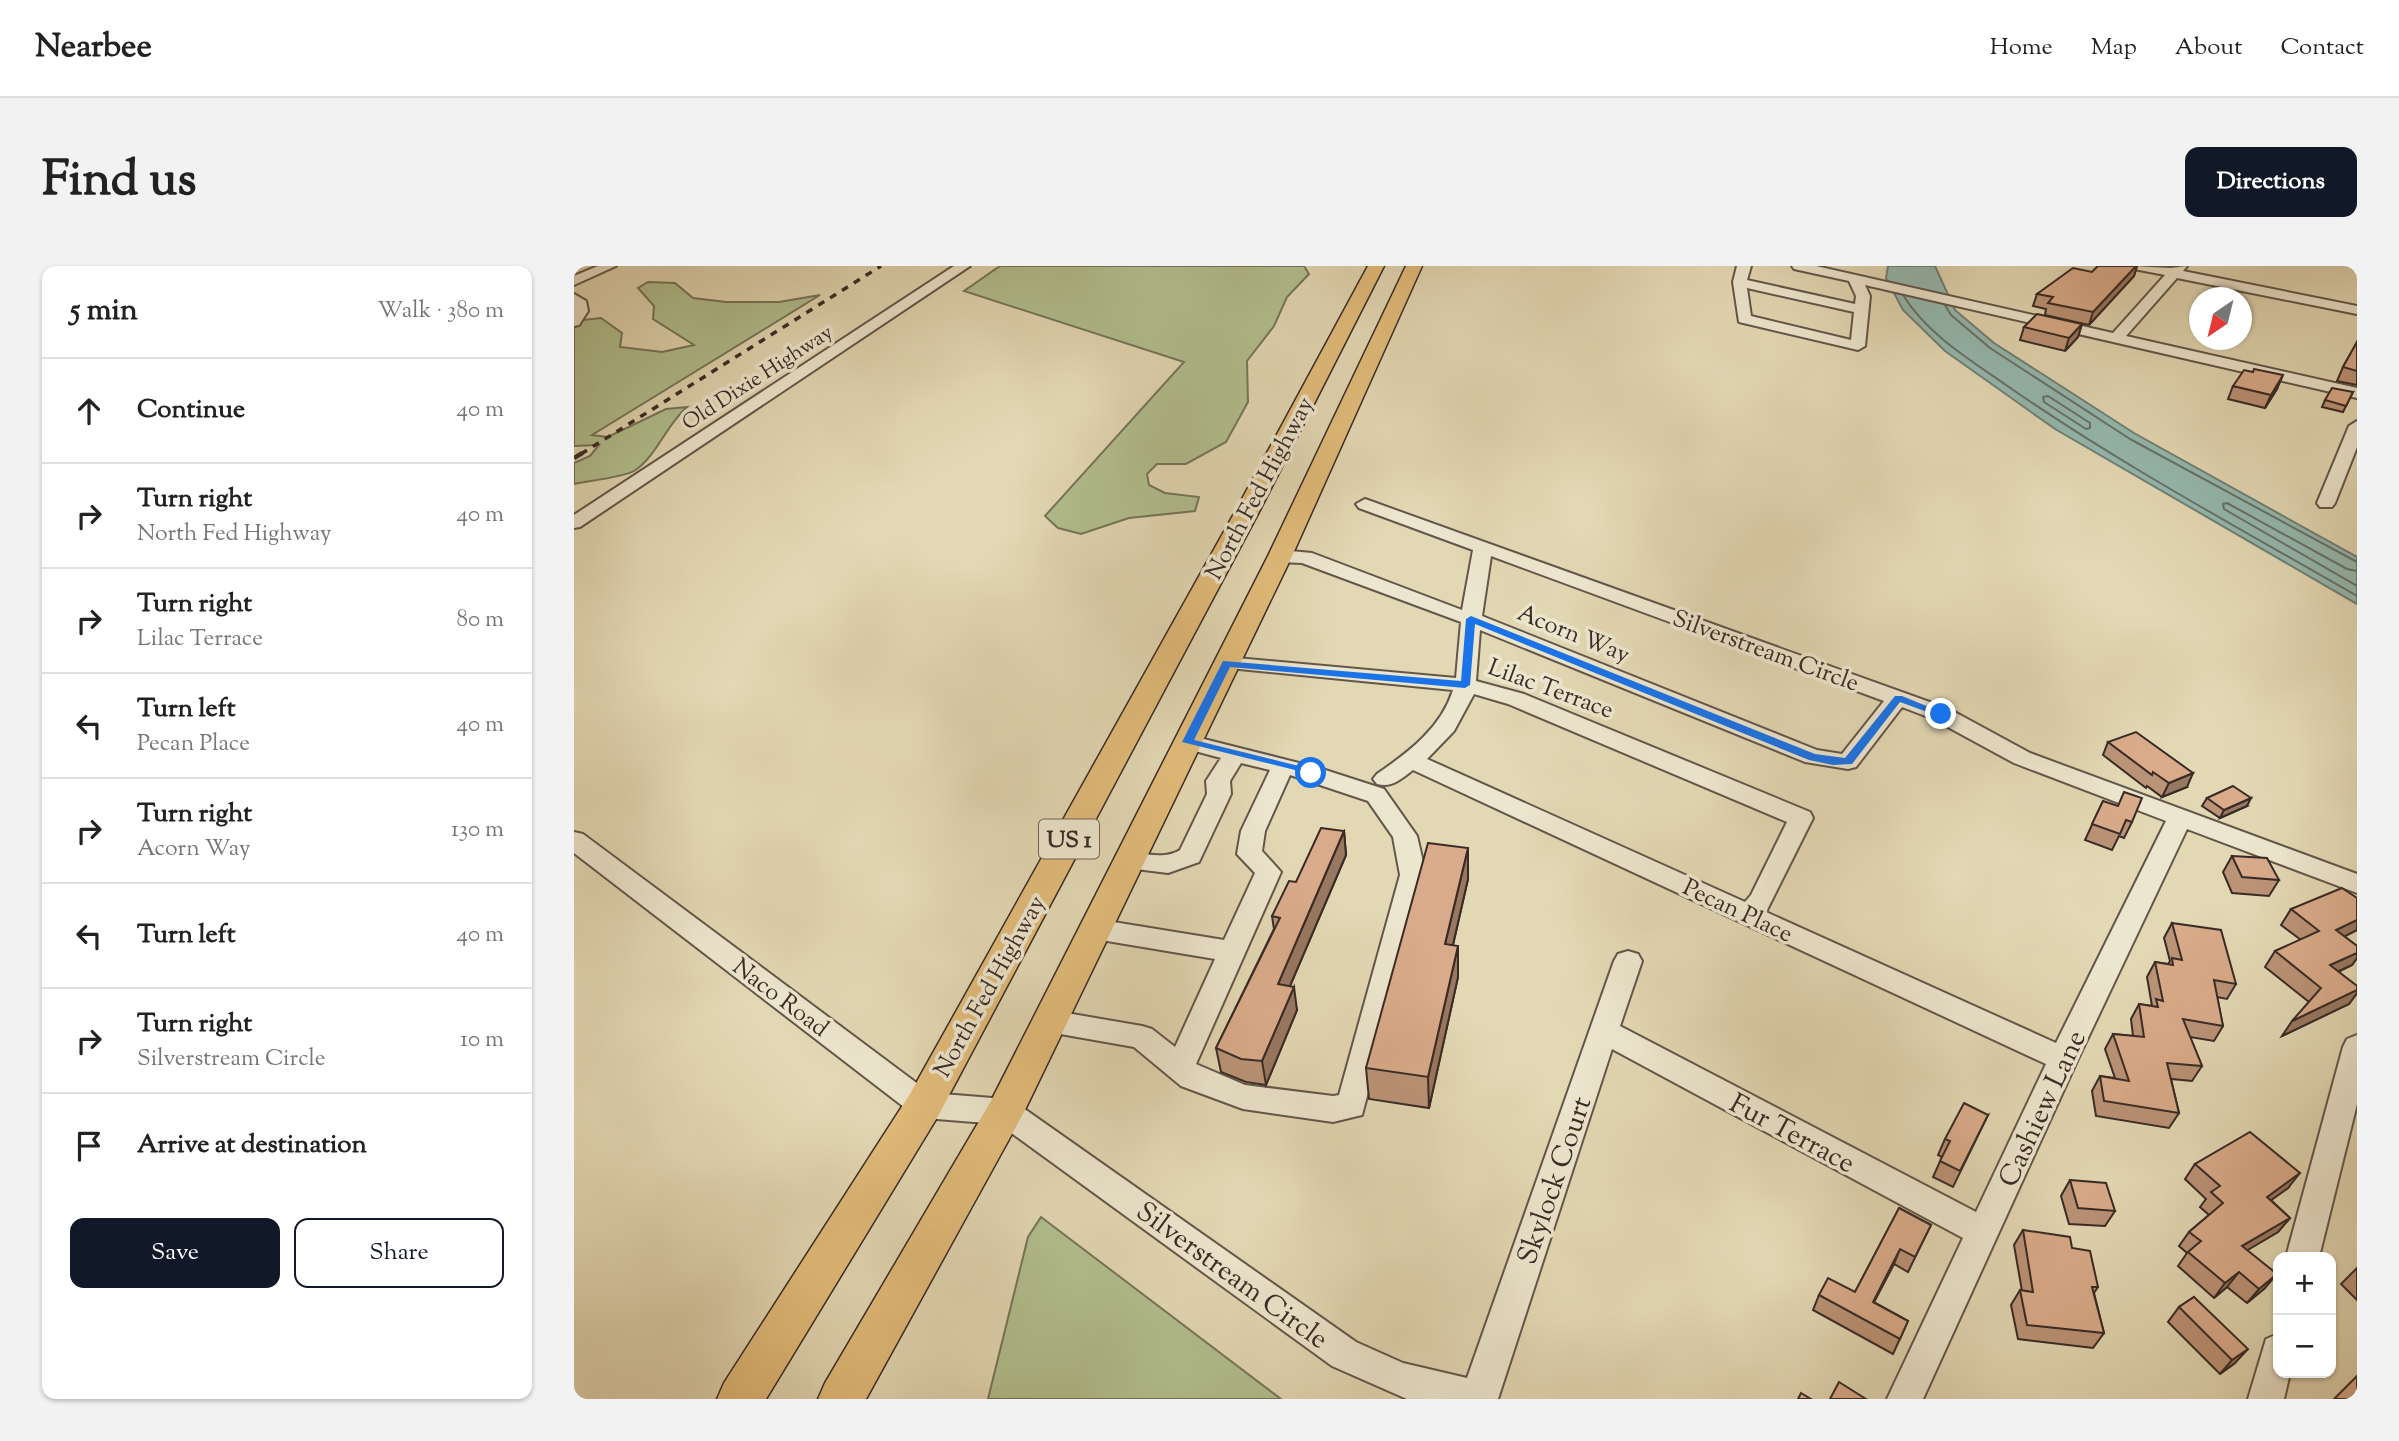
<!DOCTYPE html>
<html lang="en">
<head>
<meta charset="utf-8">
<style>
	:root { --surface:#fff; --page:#f2f2f2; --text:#222; --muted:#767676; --line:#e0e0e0; --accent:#111827 }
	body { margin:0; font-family:"Sorts Mill Goudy",serif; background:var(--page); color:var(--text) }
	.controls { position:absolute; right:21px; bottom:21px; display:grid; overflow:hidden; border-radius:14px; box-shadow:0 2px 5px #0004 }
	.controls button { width:63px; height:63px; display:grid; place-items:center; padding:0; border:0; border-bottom:2px solid var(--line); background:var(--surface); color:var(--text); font:35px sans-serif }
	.compass { position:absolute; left:1615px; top:21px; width:63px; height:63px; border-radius:50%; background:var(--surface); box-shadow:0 2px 5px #0004; rotate:215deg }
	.stop { position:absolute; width:21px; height:21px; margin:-16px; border:5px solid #1a73e8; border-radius:50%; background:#fff }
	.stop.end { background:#1a73e8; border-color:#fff; box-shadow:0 2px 7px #0008 }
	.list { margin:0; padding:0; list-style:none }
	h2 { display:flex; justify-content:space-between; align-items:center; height:91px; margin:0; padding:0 28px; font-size:30px }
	h2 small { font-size:23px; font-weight:400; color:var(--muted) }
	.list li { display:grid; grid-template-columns:46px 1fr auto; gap:21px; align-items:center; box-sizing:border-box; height:105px; padding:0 28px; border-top:2px solid var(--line) }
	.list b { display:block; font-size:26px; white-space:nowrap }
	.list p { margin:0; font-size:23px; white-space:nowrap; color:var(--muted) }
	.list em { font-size:23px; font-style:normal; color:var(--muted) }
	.actions { display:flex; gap:14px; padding:21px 28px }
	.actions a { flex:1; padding:16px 0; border:2px solid var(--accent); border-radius:14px; text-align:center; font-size:24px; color:var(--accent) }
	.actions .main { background:var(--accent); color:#fff }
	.icon { flex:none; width:38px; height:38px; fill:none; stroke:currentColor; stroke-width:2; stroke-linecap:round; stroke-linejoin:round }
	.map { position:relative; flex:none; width:1783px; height:1133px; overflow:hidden; border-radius:14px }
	header { display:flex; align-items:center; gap:42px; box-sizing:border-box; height:98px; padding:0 35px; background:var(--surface); border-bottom:2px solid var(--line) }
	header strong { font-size:33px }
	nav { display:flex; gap:38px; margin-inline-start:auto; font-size:24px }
	.intro { display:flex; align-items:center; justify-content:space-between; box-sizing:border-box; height:168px; padding:0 42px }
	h1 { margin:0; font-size:49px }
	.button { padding:18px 32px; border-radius:14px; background:var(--accent); color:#fff; font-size:24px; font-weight:700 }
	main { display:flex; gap:42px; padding:0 42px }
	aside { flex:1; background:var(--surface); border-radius:14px; box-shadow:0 2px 5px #0004 }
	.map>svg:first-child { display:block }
</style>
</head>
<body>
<header>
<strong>Nearbee</strong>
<nav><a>Home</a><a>Map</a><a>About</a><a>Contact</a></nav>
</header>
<div class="intro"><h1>Find us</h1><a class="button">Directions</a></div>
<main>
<aside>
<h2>5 min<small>Walk · 380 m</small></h2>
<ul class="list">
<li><svg class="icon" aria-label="ahead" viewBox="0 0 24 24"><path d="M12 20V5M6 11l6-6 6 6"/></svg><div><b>Continue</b></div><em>40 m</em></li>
<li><svg class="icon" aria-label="right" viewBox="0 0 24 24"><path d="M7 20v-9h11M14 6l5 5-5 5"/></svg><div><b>Turn right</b><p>North Fed Highway</p></div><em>40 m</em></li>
<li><svg class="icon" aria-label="right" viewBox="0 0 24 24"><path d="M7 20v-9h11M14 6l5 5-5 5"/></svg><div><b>Turn right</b><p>Lilac Terrace</p></div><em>80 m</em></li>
<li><svg class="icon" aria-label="left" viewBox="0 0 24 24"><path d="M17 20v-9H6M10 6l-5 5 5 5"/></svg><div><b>Turn left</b><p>Pecan Place</p></div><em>40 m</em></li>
<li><svg class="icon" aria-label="right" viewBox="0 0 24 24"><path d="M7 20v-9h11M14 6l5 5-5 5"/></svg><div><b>Turn right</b><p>Acorn Way</p></div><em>130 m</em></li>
<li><svg class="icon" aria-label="left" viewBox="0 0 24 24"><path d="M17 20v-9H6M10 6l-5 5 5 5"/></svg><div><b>Turn left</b></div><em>40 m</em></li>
<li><svg class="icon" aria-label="right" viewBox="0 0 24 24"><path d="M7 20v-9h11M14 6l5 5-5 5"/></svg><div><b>Turn right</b><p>Silverstream Circle</p></div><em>10 m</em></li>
<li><svg class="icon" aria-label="arrive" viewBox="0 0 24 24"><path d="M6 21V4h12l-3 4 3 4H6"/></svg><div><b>Arrive at destination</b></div></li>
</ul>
<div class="actions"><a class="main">Save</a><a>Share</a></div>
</aside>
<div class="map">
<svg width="1783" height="1133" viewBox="0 0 1783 1133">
	<rect width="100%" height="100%" fill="#e3d8b4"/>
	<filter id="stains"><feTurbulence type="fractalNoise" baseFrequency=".00286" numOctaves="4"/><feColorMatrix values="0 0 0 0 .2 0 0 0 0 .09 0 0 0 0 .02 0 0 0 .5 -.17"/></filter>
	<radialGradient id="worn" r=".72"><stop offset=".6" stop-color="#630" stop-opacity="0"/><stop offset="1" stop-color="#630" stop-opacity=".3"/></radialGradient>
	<g fill="#b2bf8f" stroke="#75755a" stroke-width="2">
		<path d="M426 0H730L735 8 713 31 700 60 673 95 674 136 652 176 612 198H583L573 208 575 219 591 227 625 231 621 245 555 252 507 268 484 262 471 250 610 96 390 25Z"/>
		<path d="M74 16 101 17 119 32 152 36H205L246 29 18 169 34 171 92 143 113 141C92 159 83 190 60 205 50 211 14 215 0 218V197L16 190 25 179 0 180V55L27 52 48 67 46 81 88 86 120 79 79 53 80 40 64 22Z"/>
		<path d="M467 951 707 1133H414L454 971Z"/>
	</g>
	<path fill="#95b9af" stroke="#708078" stroke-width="2" d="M1314 0H1361L1381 44 1420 77 1560 167 1783 291V338L1481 163 1371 85 1329 44 1312 12Z"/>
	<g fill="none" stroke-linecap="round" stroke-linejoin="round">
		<g stroke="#66726a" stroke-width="2">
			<path d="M1329 29C1354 69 1395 93 1432 119 1544 197 1665 262 1783 330"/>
			<path d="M1371 39 1377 49 1416 82 1556 173 1783 296"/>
			<path d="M1474 130 1516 157V162L1512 163 1470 136 1469 131Z"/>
			<path d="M1783 305 1773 303 1653 237 1649 238 1650 243 1783 320"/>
		</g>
		<g stroke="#63564a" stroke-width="4">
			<g id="minor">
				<path d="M24 0H42L0 19V10Z"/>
				<path d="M380 0H396L6 261 0 262V249Z"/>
				<path d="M1163 0H1177L1173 14 1281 38 1282 30 1275 15 1220 3 1218 0H1242L1539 67 1591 9 1560 3 1558 0 1597 2 1613 0 1609 5 1783 40V48L1603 12 1552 70 1783 122V132L1291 19 1296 30 1291 80 1284 84 1165 56 1159 16ZM1173 22 1280 46 1277 74 1177 50Z"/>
				<path d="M0 28 12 35 14 45 5 59 0 60Z"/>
				<path d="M1783 155V181L1761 237 1758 241H1746L1743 237 1775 160Z"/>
				<path d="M791 233 1375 443 1456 487 1783 608V627L1613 563 1504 793 1349 1133H1313L1389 972 1038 783 924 1133H833L758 1100 425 858 350 852 339 848 0 587V566L9 568 356 827 431 833 442 837 782 1076 829 1097 893 1112 1040 695 1044 688 1054 685 1064 688 1068 695 1046 760 1402 946 1472 798 839 504C827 513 818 522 803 518L799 513 803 508C835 486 867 462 879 424L645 401 641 397 645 393 652 391 882 412 887 356 728 297 706 296 697 290 706 284 738 287 888 344 899 284 785 242 782 238ZM917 290 1310 435 1268 488 1243 484 908 350ZM906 364 1231 496 1274 503 1282 501 1328 441 1359 453 1440 497 1592 555 1482 777 1192 646 1239 552 1236 546 950 428 902 415ZM900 428 934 438 1213 556 1177 629 1171 636 853 493 880 465Z"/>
				<path d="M614 469 745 502 810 523 843 570 852 609 788 849 759 856 669 843 607 820 560 781 475 766 465 763 461 755 465 747 475 744 568 760 578 763 601 781 641 693 521 673 512 670 508 663 512 656 521 653 650 674 681 607 663 588 667 565 696 504 667 497 656 515 657 528 625 596 594 607 546 601 542 595 546 589C566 583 587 596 606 584L633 528 632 515 647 492 606 481 603 476 606 471ZM716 509 794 535 819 571 826 609 765 829 759 830 671 819 622 798 707 606 688 585 691 565Z"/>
				<path d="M1783 769V838L1745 991H1712L1769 781 1773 773Z"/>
				<path d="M1704 1068V1107H1716L1710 1133H1674L1692 1073Z"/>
			</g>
		</g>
		<g stroke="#382b26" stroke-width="3">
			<g id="major">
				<path d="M794 0H810L686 244 364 850 192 1133H143L150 1117 336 828 662 244Z"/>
				<path d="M832 0H848L718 290 450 846 292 1133H244L251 1117 417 835 694 290Z"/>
			</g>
		</g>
		<use href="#minor" fill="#ede6ce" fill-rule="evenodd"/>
		<use href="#major" fill="#e2bc7a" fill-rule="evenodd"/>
		<path stroke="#382b26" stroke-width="3.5" stroke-dasharray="7 7" stroke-linecap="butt" d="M7 188 307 0"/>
		<path stroke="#382b26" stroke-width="4.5" stroke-dasharray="10 10" stroke-linecap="butt" d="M0 192 10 186"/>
	</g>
	<g fill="#bb9377" stroke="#382b26" stroke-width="2">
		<path d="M1524 0H1563L1560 10 1515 59 1471 49 1472 43 1459 40 1463 28 1518 6Z"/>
		<path d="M1508 58 1504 71 1491 85 1446 74 1450 61Z"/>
		<path d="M1783 76V119L1763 115 1769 101Z"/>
		<path d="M1659 120 1703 123 1691 142 1654 133Z"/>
		<path d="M1779 126 1769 146 1748 141 1751 134Z"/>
		<path d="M1534 476 1613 521 1588 531 1573 520 1572 522 1529 489Z"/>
		<path d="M1633 532 1673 540 1646 552 1628 540Z"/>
		<path d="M1529 535 1558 556 1550 572 1545 570 1538 584 1511 574Z"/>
		<path d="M770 565 772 589 716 720 723 744 692 819 672 816 647 806 642 782 700 663 698 650 722 616Z"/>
		<path d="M894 582V613L879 679 884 711 855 842 795 833 792 802Z"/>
		<path d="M1658 590 1705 614 1695 630 1658 627 1649 606Z"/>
		<path d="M1783 632V664L1770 670 1783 680V692L1778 699 1764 706 1783 720V727L1775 738 1708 770 1735 736 1691 701 1701 685 1727 674 1707 659 1717 643Z"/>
		<path d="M1598 657 1662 718 1653 733 1643 731 1649 760 1640 775 1616 771 1628 800 1618 815 1597 813 1605 847 1595 862 1522 850 1518 825 1526 810 1541 812 1531 783 1539 768 1559 770 1557 753 1565 738 1578 740 1573 711 1581 696 1594 698 1596 695 1590 672Z"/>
		<path d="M1414 849 1379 921 1359 911 1368 891 1364 889 1371 873Z"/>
		<path d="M1621 898 1714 922 1697 934 1716 952 1704 966 1673 984 1691 1022 1673 1037 1653 1021 1640 1032 1604 1000 1613 987 1605 980 1615 966 1635 949 1626 941 1632 933 1611 913Z"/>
		<path d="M1496 914 1541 945 1531 960 1495 958 1487 930Z"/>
		<path d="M1325 942 1357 959 1334 1006 1320 998 1300 1036 1334 1055 1319 1088 1239 1044 1245 1029 1281 1026Z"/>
		<path d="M1449 964 1498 982 1524 1021 1520 1027 1530 1067 1519 1082 1444 1073 1437 1039 1446 1024 1448 1025 1440 979Z"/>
		<path d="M1783 1002V1034L1767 1018Z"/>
		<path d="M1620 1031 1661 1097 1646 1108 1594 1056 1605 1041Z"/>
	</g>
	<g fill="#997861" stroke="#382b26" stroke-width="2">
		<path d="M1562 0H1563L1560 10 1515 59 1519 46Z"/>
		<path d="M1508 58 1504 71 1491 85 1495 72Z"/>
		<path d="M1709 109 1703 123 1691 142 1697 129Z"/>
		<path d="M1619 507 1613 521 1588 531 1595 517Z"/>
		<path d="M1677 532 1673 540 1646 552 1650 544Z"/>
		<path d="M770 565 772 589 707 741 704 718Z"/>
		<path d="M894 582V613L872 709 871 678Z"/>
		<path d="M1783 654V664L1752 680 1762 664Z"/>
		<path d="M884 680V711L855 842 854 811Z"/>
		<path d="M1783 687V692L1778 699 1746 714 1756 699Z"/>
		<path d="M720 721 723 744 692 819 688 795Z"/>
		<path d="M1783 724V727L1775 738 1708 770 1718 755Z"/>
		<path d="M1726 907 1714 922 1682 945 1693 931Z"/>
		<path d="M1716 952 1704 966 1657 994 1668 980Z"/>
		<path d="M1326 983 1320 998 1292 1051 1299 1036Z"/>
		<path d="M1665 1006 1653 1021 1640 1032 1651 1017Z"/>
		<path d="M1703 1008 1691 1022 1673 1037 1685 1023Z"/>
		<path d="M1674 1083 1661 1097 1646 1108 1658 1094Z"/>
	</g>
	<g fill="#daab8a" stroke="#382b26" stroke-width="2">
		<path d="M1524 0H1562L1519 46 1474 37 1479 31 1463 28 1499 2 1518 6Z"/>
		<path d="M1463 48 1508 58 1495 72 1450 61Z"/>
		<path d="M1783 76V105L1769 101Z"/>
		<path d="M1680 103 1709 109 1697 129 1659 120 1670 104 1679 106Z"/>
		<path d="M1758 122 1779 126 1772 140 1751 134Z"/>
		<path d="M1562 466 1619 507 1595 517 1579 506 1578 509 1534 476Z"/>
		<path d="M1659 520 1677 532 1650 544 1633 532Z"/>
		<path d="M1550 526 1568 532 1558 556 1552 554 1546 568 1518 558 1529 535 1544 540Z"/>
		<path d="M747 562 770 565 704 718 720 721 688 795 667 793 642 782 706 652 698 650 715 615 722 616Z"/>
		<path d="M854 577 894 582 871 678 884 680 854 811 792 802Z"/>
		<path d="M1658 590 1693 592 1705 614 1668 611Z"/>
		<path d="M1768 622 1783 632V654L1762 664 1783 680V687L1756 699 1783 720V724L1718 755 1747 722 1701 685 1745 665 1717 643Z"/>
		<path d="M1598 657 1647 664 1662 718 1640 714 1649 760 1609 753 1628 800 1593 797 1605 847 1530 835 1526 810 1555 815 1539 768 1570 771 1565 738 1584 741 1582 733 1589 735 1581 696 1599 699 1598 692 1608 694Z"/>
		<path d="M1390 837 1414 849 1386 905 1366 895 1376 875 1371 873Z"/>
		<path d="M1676 866 1726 907 1693 931 1716 952 1668 980 1703 1008 1685 1023 1665 1006 1651 1017 1614 986 1627 975 1615 966 1649 937 1637 926 1646 920 1621 898Z"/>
		<path d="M1496 914 1532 917 1541 945 1504 942Z"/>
		<path d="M1325 942 1357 959 1341 991 1326 983 1299 1036 1334 1055 1326 1073 1245 1029 1254 1012 1281 1026Z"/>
		<path d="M1449 964 1496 971 1498 982 1516 985 1524 1021H1518L1530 1067 1453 1059 1446 1024 1459 1026Z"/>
		<path d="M1620 1031 1674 1083 1658 1094 1605 1041Z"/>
		<path d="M1783 1110V1133H1760Z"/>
		<path d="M1265 1116 1292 1133H1256Z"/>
		<path d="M1227 1127 1237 1133H1224Z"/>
	</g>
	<path fill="#1a73e8" d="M897 350 1241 488 1271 492 1321 430H1328L1372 448 1367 451 1326 436 1278 498 1259 499 1235 494 901 358 896 419 891 422 656 401 620 474 741 504V509L608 476 649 395 887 415 892 353Z"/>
	<g text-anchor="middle" stroke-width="7" stroke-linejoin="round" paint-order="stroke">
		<g font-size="21" fill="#382b26" stroke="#ede6ce">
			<text transform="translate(183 111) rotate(-33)" y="7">Old Dixie Highway</text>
		</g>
		<rect fill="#ede6ce" stroke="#6e6358" stroke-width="2" x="465" y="553.5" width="60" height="39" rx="5"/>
		<g font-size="23" font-weight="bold" fill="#382b26">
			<text x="495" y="581">US 1</text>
		</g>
		<g font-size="24" fill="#382b26" stroke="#ede6ce">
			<text transform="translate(685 222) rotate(-62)" y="8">North Fed Highway</text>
			<text transform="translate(1000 367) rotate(22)" y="8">Acorn Way</text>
			<text transform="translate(1192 384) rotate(20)" y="8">Silverstream Circle</text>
			<text transform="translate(977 422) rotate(20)" y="8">Lilac Terrace</text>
			<text transform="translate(1164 644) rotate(25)" y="8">Pecan Place</text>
			<text transform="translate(415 720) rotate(-61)" y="8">North Fed Highway</text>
			<text transform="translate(207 731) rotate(37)" y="8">Naco Road</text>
		</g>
		<g font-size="28" fill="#382b26" stroke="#ede6ce">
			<text transform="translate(1467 842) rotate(-65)" y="10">Cashiew Lane</text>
			<text transform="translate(1219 866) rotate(28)" y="10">Fur Terrace</text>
			<text transform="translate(979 914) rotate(-71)" y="10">Skylock Court</text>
			<text transform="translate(659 1008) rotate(36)" y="10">Silverstream Circle</text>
		</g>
	</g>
	<rect width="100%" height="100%" filter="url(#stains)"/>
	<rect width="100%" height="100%" fill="url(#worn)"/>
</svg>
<div class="controls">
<button>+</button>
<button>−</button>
</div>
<svg class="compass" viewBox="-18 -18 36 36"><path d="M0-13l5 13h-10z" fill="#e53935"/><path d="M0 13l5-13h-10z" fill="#767676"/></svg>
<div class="stop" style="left:737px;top:507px"></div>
<div class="stop end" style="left:1367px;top:448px"></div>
</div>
</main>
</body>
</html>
